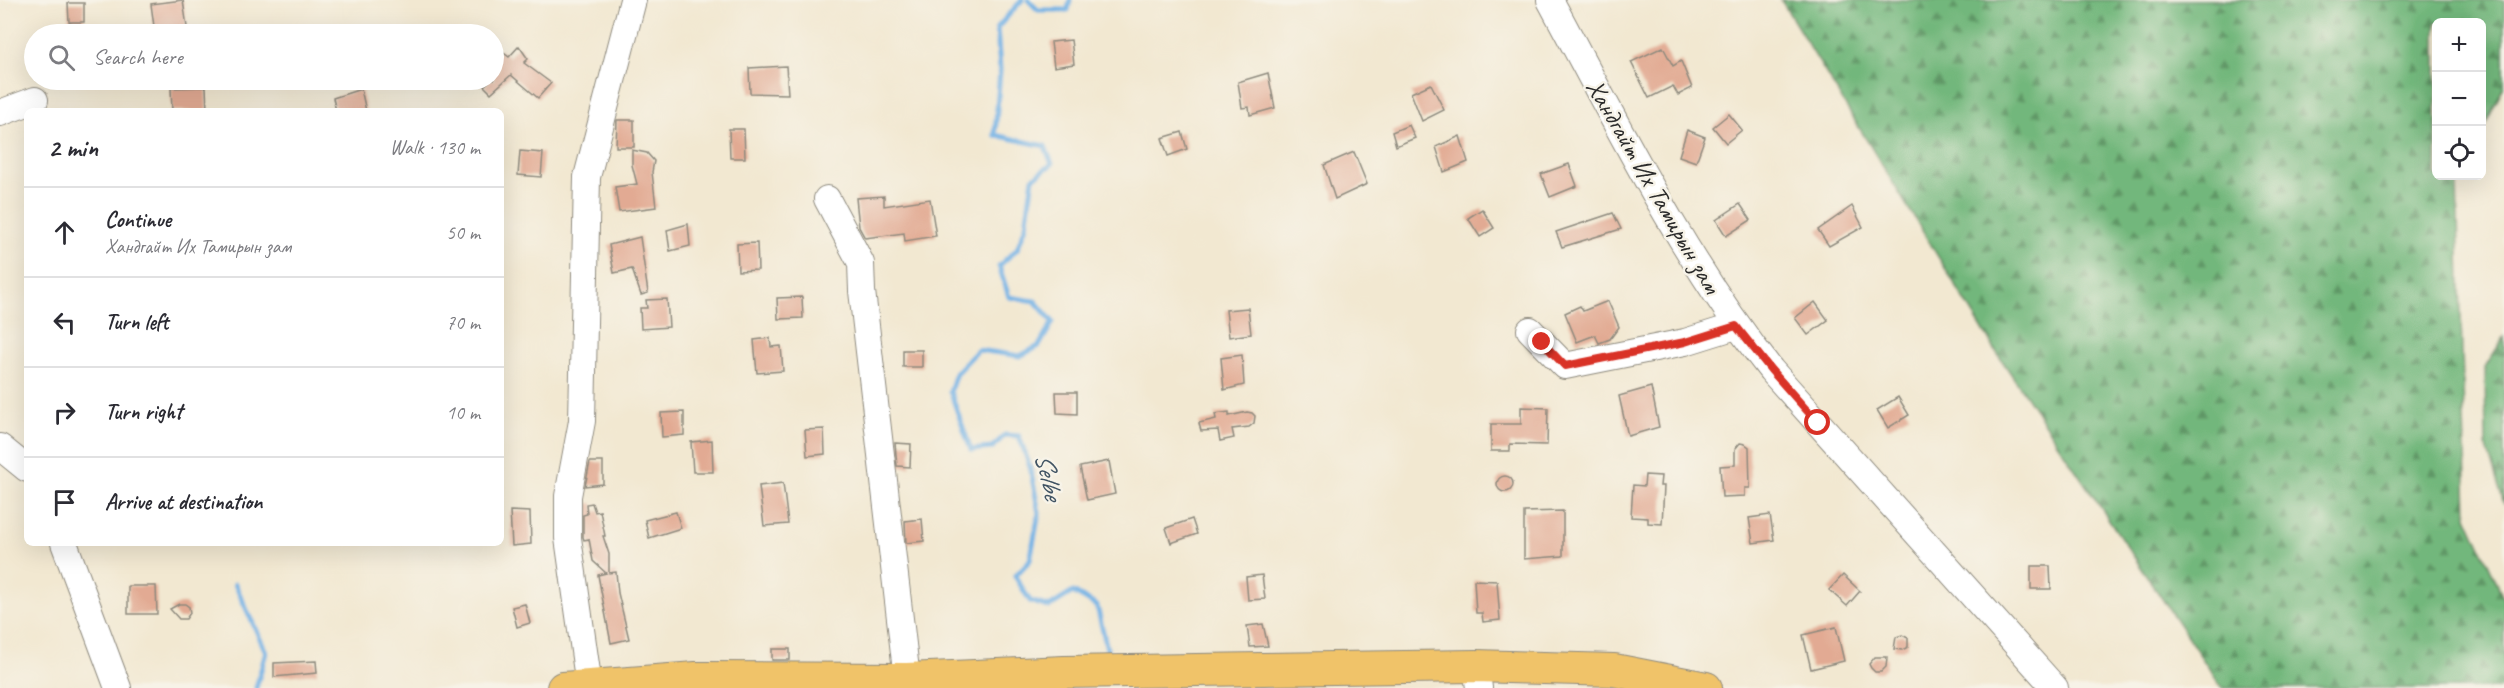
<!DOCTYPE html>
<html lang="en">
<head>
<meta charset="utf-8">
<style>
	:root { --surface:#fff; --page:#f7f7f7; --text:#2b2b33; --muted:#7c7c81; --line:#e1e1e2 }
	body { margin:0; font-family:Caveat,sans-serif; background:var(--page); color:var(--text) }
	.controls { position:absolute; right:18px; top:18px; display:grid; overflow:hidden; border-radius:9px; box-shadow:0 6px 24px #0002 }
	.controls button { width:54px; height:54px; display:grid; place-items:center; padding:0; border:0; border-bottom:2px solid var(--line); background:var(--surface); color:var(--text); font:30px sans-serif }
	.stop { position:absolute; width:18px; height:18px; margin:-14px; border:4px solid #d93025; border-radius:50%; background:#fff }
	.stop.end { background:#d93025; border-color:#fff; box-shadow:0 2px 6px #0008 }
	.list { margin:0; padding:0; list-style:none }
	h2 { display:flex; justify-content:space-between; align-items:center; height:78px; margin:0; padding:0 24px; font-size:26px }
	h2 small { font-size:20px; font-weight:400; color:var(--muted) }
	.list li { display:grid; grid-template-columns:39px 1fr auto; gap:18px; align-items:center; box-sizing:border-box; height:90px; padding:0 24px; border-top:2px solid var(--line) }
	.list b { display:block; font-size:22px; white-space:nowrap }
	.list p { margin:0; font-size:20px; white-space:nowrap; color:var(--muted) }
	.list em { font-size:20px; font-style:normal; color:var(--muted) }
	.icon { flex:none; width:33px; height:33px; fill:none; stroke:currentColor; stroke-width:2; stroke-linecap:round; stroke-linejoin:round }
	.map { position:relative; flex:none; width:2504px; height:688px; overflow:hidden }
	.search { position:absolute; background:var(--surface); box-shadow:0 6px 24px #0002; left:24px; top:24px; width:480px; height:66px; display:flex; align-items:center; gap:15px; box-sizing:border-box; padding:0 21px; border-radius:33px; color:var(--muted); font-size:22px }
	.panel { position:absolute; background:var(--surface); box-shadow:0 6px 24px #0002; left:24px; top:108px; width:480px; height:438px; border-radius:9px }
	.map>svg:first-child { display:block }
</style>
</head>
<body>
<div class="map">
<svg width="2504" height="688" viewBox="0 0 2504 688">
	<defs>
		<pattern id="forest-firs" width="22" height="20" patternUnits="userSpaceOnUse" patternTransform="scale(1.5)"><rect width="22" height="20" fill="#72b77b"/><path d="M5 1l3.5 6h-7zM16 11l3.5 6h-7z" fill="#5e9565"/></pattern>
	</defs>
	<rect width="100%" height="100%" fill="#f7f3e8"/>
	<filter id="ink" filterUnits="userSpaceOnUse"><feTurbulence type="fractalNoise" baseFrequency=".0167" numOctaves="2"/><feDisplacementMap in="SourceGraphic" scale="12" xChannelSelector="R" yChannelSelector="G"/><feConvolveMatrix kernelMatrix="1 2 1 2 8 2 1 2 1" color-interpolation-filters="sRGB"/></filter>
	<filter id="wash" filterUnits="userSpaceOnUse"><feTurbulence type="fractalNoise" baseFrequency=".008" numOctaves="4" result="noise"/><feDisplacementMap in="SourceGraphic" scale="24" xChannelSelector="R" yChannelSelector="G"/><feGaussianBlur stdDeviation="1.35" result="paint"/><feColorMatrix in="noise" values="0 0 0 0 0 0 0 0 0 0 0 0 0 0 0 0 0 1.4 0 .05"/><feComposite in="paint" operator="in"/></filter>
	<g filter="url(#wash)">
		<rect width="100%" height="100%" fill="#f2e8d1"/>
		<g fill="url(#forest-firs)" stroke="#4e7153" stroke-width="1.5">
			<path d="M1781 0H2504V86L2482 132V22H2436V176H2460L2457 183 2467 516 2504 599V688H2222L1997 353Z"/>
			<path d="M2504 337V504L2486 445 2485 367Z"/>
		</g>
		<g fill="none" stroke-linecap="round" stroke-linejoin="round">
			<g stroke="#71b1e5" stroke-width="5">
				<path d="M1022 0 997 28 1000 70 995 135 1045 146 1052 164 1033 178 1026 226 1017 249 999 266 1009 297 1035 301 1053 322 1039 346 1020 356 978 350 956 373 950 391 971 450 992 448 1005 435 1019 436 1030 467 1039 513 1030 560 1015 576 1030 601 1049 607 1073 592 1097 606 1110 662"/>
				<path d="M1028 0 1038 10H1068L1070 0"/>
				<path d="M235 584 266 652 256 688"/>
			</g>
		</g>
		<g id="blocks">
			<g fill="#e2aa93">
				<path d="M183 0 188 34H155L151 4Z"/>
				<path d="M68 3H84V22H69Z"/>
				<path d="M1071 40 1074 64 1054 67 1051 42Z"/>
				<path d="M519 46 528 59 524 63 551 83 538 98 511 75 491 93 484 86 490 80H494V75L499 69 494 59 500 50 509 57Z"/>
				<path d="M1663 47 1673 66 1681 61 1692 88 1678 95 1673 86 1649 98 1631 62Z"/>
				<path d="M786 66 788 94 750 93 749 68Z"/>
				<path d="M1268 73 1275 108 1250 115 1249 107 1242 108 1238 82Z"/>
				<path d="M1431 84 1444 110 1422 121 1411 93Z"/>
				<path d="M206 87 207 111H172L171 88Z"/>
				<path d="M361 89 366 111H336L333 98Z"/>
				<path d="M1729 114 1742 130 1726 143 1713 127Z"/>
				<path d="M617 120H634V147H616Z"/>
				<path d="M1409 125 1415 138 1396 146 1392 132Z"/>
				<path d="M729 129H744L745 158H730Z"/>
				<path d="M1687 130 1705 137 1696 162 1679 156Z"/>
				<path d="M1182 132 1187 149 1168 156 1162 138Z"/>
				<path d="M1460 136 1468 162 1444 172 1436 147Z"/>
				<path d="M632 150 647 153 654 161 652 172 656 207 619 212 615 187 637 184 632 165Z"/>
				<path d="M520 151 543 153 541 177 518 175Z"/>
				<path d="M1354 152 1367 184 1335 199 1324 165Z"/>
				<path d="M1569 164 1577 186 1550 197 1541 174Z"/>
				<path d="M884 196V206L930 199 936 236 905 241 904 233 865 238 859 227 856 198Z"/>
				<path d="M1740 204 1751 220 1726 236 1716 220Z"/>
				<path d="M1852 206 1863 227 1829 246 1818 230Z"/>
				<path d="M1482 209 1494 228 1480 237 1468 218Z"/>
				<path d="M1613 213 1621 229 1562 247 1556 232Z"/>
				<path d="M688 224 690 246 670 251 667 230Z"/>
				<path d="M640 237 648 293 641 295 632 269 614 273 609 245Z"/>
				<path d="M757 243 758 270 738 271 737 244Z"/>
				<path d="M802 297 803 318 778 319 777 298Z"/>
				<path d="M667 299 669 327 641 329 640 308H647L646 300Z"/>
				<path d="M1608 301 1619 327 1610 339 1599 343 1595 335 1577 342 1565 313 1580 306 1583 311Z"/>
				<path d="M1815 302 1828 320 1808 335 1795 318Z"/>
				<path d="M1248 308 1251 334 1229 337 1226 310Z"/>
				<path d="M770 338 771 347 781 346 783 371 757 373 754 340Z"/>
				<rect x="903" y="350" width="19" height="17"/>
				<path d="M1242 355 1244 385 1224 390 1221 358Z"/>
				<path d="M1651 387 1659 427 1628 436 1619 396Z"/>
				<path d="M1056 392H1077V414L1057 413Z"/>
				<path d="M1898 397 1909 415 1888 428 1877 410Z"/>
				<path d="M1521 407 1548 408 1547 445 1510 444V451H1491V424H1521Z"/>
				<path d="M684 412V435L662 437 661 413Z"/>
				<path d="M1229 412V416L1247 412 1252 413 1255 416 1254 423 1249 427 1232 429 1234 438 1220 441 1218 430 1201 431 1199 423 1216 419 1215 414Z"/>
				<path d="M824 429 825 454 807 456 805 430Z"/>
				<path d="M712 440 713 472H693L691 442Z"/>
				<path d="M895 443 911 444 910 467 897 466Z"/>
				<path d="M1740 443 1745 444 1749 447 1750 488H1745V496L1722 497 1720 466 1735 465V449Z"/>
				<path d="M1109 461 1115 494 1087 500 1080 467Z"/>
				<path d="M590 462H603V484L585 486Z"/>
				<path d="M1645 475 1661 476 1660 486H1664L1662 524 1648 523V518L1631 517 1633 485 1644 486Z"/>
				<circle cx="1505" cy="484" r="8"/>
				<path d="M783 483 788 524 764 526 759 486Z"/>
				<path d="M592 503 595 512 600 511 605 536H603L609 554V573L616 572 618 593 629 639 611 643 598 575 606 573 593 561 589 539 584 540 583 537V515L587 514 586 504Z"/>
				<path d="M510 511 530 512 531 544 512 546Z"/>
				<path d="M1563 511V556L1524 559V512Z"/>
				<path d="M676 512 681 528 649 538 645 520Z"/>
				<path d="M1770 515 1774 540 1753 543 1749 518Z"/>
				<path d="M922 519 924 541 906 543 905 521Z"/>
				<path d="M1192 519 1197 534 1171 543 1166 528Z"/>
				<path d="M2031 566H2050L2051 589H2031Z"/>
				<path d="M1262 575 1265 599 1248 600 1246 577Z"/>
				<path d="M1843 575 1860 591 1847 606 1829 590Z"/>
				<path d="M1474 580 1497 581 1500 620 1483 622 1482 613H1476Z"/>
				<path d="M128 586H156L157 614H128Z"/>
				<path d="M179 604H185L189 607 190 613 186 619H179L170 609Z"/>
				<path d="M525 604 530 623 517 627 512 607Z"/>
				<path d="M1263 624 1268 646 1250 647 1247 626Z"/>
				<path d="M1836 627 1844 661 1811 669 1803 635Z"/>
				<path d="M1902 635 1908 638V647L1902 650 1894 649 1896 637Z"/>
				<rect x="772" y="649" width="18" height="11"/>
				<path d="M1875 657H1887L1886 667 1881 672H1875L1871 668 1869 664Z"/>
				<path d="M316 661 317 673 274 677V663Z"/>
			</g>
		</g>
	</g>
	<g filter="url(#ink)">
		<use href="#blocks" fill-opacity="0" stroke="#8e8a7e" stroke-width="1.5"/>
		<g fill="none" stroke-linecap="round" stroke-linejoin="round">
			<g stroke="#8e8a7e" stroke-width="28">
				<g id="minor">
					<path d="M1550 0C1618 126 1682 257 1771 370L2055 688"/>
					<path d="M0 113 35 100"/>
					<path d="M827 199 861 263 862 291 907 679"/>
					<path d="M1530 330 1565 366 1685 342 1736 326"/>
					<path d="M0 447 27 469"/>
					<path d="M64 543 118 688"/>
					<path d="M1476 666 1479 688"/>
					<path d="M589 686 568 538V496L582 421 587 177 633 0"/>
				</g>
			</g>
			<g stroke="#8e8a7e" stroke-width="34">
				<path id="major" d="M563 688 696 678 907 679 1064 672 1476 666 1614 670 1706 688"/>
			</g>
			<use href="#minor" stroke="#fff" stroke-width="26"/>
			<use href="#major" stroke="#f0c369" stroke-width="32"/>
		</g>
	</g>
	<g fill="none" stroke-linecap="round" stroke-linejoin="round" filter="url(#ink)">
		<path stroke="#d93025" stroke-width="8" d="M1542 342 1565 366 1685 342 1736 326 1771 370 1818 423"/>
	</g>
	<g text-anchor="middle" stroke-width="5" stroke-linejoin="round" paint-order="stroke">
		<g font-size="26" fill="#2b2b2b" stroke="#f7f3e8">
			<text transform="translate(1654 186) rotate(60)" y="9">Хандгайт Их Тамирын зам</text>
		</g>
		<g font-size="27" font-style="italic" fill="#405363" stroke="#f7f3e8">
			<text transform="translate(1049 476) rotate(77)" y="9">Selbe</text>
		</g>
	</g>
</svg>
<div class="controls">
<button>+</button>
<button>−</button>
<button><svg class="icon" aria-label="locate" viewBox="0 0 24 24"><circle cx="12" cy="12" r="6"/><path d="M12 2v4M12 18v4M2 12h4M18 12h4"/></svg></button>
</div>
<div class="stop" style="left:1818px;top:423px"></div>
<div class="stop end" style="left:1542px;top:342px"></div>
<div class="search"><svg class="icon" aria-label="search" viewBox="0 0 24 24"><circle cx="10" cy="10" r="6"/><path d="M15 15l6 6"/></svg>Search here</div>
<section class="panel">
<h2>2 min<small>Walk · 130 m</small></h2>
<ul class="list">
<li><svg class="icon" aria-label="ahead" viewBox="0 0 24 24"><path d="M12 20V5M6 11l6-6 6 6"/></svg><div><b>Continue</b><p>Хандгайт Их Тамирын зам</p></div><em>50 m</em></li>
<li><svg class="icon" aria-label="left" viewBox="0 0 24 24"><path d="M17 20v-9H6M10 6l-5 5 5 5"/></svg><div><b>Turn left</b></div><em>70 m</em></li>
<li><svg class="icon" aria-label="right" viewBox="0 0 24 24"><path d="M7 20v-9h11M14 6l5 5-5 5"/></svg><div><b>Turn right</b></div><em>10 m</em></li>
<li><svg class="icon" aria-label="arrive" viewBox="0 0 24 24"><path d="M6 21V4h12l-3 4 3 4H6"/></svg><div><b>Arrive at destination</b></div></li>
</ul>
</section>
</div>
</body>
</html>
